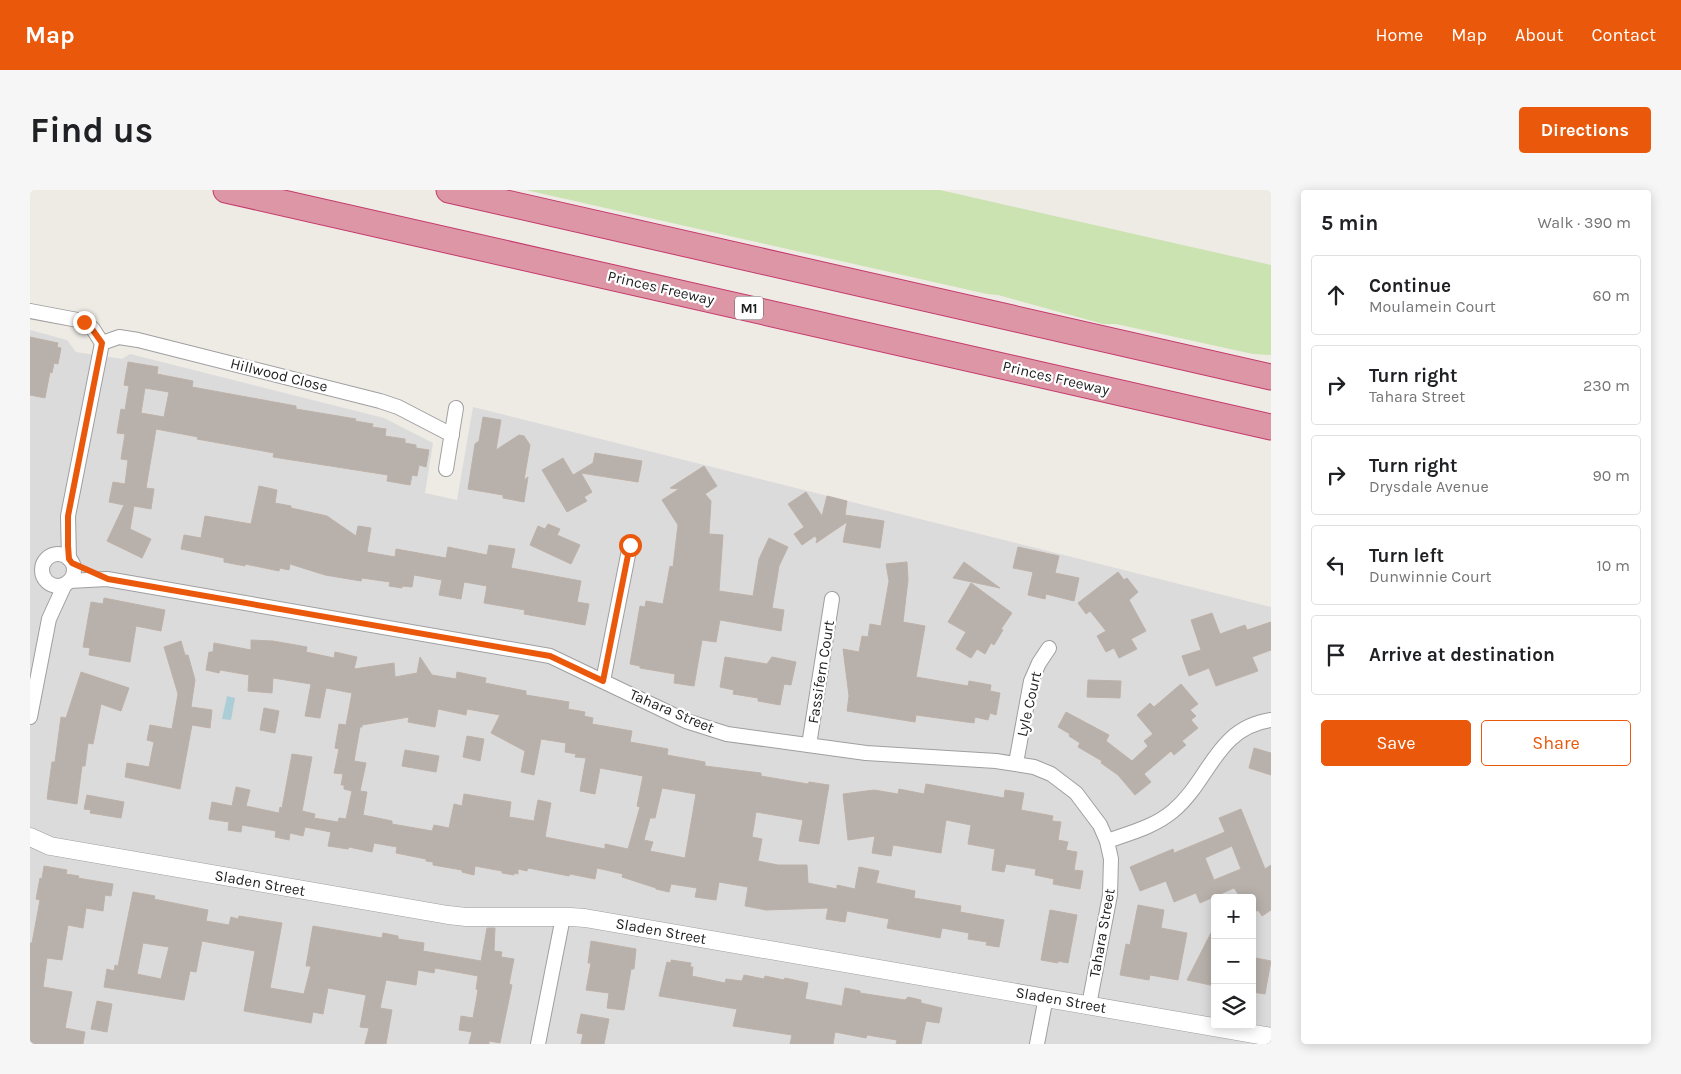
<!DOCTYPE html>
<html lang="en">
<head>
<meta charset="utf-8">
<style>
	:root { --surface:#fff; --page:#f6f6f6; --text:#202124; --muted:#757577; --line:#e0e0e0; --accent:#ea580c }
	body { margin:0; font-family:Karla,sans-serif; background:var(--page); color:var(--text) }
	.controls { position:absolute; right:15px; bottom:15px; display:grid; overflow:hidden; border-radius:5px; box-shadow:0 2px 12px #0003 }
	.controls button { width:45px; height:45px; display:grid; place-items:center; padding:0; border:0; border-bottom:1px solid var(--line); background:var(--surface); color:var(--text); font:25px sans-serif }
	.stop { position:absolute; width:15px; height:15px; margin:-11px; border:4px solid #ea580c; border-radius:50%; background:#fff }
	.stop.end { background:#ea580c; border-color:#fff; box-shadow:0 1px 5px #0008 }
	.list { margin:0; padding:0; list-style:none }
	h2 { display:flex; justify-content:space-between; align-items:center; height:65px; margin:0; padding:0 20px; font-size:21px }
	h2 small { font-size:16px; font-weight:400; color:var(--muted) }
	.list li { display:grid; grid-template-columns:32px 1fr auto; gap:15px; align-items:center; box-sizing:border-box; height:80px; margin:0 10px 10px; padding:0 10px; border:1px solid var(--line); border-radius:5px }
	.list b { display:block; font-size:19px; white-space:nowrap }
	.list p { margin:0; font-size:16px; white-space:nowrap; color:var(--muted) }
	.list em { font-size:16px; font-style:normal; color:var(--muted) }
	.actions { display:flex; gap:10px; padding:15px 20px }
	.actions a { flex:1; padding:11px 0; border:1px solid var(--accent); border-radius:5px; text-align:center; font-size:18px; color:var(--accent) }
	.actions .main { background:var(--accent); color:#fff }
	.icon { flex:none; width:28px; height:28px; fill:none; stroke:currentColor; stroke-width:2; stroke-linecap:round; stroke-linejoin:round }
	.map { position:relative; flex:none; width:1241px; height:854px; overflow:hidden; border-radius:5px }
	header { display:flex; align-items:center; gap:30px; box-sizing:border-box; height:70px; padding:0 25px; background:var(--accent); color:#fff }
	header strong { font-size:24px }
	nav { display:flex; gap:28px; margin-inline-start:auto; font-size:18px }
	.intro { display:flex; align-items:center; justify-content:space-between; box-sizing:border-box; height:120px; padding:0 30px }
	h1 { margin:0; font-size:35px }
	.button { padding:12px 22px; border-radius:5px; background:var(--accent); color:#fff; font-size:18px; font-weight:700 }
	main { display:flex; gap:30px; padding:0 30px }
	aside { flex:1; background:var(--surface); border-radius:5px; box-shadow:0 2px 12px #0003 }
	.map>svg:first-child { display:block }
</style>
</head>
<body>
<header>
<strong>Map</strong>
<nav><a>Home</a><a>Map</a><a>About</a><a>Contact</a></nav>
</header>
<div class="intro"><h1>Find us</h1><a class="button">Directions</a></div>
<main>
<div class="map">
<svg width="1241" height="854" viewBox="0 0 1241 854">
	<rect width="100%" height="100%" fill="#eeebe5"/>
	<path fill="#dcdbdb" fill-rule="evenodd" d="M0 140 37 150 46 162 92 169 100 164 354 228 403 253 395 303 427 310 443 217 1241 417V854H0ZM1185 708H1222V835H1185Z"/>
	<path fill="#cbe2b1" d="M496 0H910L1241 75V165L1223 164 1086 134H1073L968 105 957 104Z"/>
	<path fill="#abced6" d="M197 506 205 508 201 530 192 529Z"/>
	<g fill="#b7b0ab" stroke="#beb2a9" fill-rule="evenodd">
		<path d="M0 147 28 153 27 157 31 158 28 174 24 173 22 183 20 182 15 208 0 205Z"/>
		<path d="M98 172 128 177 127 184 163 191 162 197 266 216V219L326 229 325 231 343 234 342 237 356 239 355 246 375 249V253L386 255V258L399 260 396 277 389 275 387 286 382 285 380 295 357 291 358 285 243 267 244 263 167 249 168 247 126 239 116 298 124 299 121 319 104 316 100 339 121 349 112 368 77 351 94 315 79 312 83 292 95 294 98 270 91 269 95 244 87 243 91 219 95 220 99 196 94 195ZM115 198 139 202 134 227 111 223Z"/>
		<path d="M453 227 471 230 466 260 489 245 494 246 500 255 494 290 498 287 494 312 473 308V305L438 299 445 254 449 251Z"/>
		<path d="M565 263 612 271 608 292 551 283 562 302 554 307 557 311 537 322 512 280 533 268 543 285 563 273Z"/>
		<path d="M674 276 687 296 675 304 681 311 679 344 693 345 689 401 723 406 729 369 739 348 758 357 749 376 742 418 754 420 751 441 690 430 686 452 672 450 664 496 644 493 645 484 610 478V476L600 474 610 416 615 417 616 411 633 414 640 376 643 377 648 335 632 310 649 299 640 298Z"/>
		<path d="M229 296 247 300 245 313 261 316V318L297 326 326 346 328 336 341 338 337 362 365 367 366 359 416 368 418 357 457 365 459 355 485 359 481 378 551 391 547 412 559 414 555 435 494 424 495 420 454 413 457 396 434 392 431 409 409 405 412 390 384 385 382 397 372 396V398L359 396 360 392 332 388 331 391 295 385 260 374 259 380 250 378 249 381 215 374V376L194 372V368L151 359 154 345 171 348 175 326 221 334Z"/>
		<path d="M776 302 792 326 797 306 817 311 815 325 854 331 850 358 813 352 817 332 786 353 787 349 785 346 772 355 764 344 774 337 758 314Z"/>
		<path d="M518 334 530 339 527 345 550 355 541 374 500 355 508 336 515 339Z"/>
		<path d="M988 357 1029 366 1025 383 1049 388 1044 411 1016 404 1015 409 998 405 1003 382 983 378Z"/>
		<path d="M877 372 878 390 873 432 895 436 886 487 938 496 939 491 961 495 960 501 970 503 966 525 960 523 958 530 945 527 944 533 886 525 885 532 817 521 819 506 813 459 829 462 832 446 838 447 840 434 851 436 859 391 856 374Z"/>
		<path d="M934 372 970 398 923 388Z"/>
		<path d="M1088 382 1094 390 1097 388 1108 402 1099 410 1116 441 1101 449 1107 459 1089 468 1084 458 1076 462 1067 446 1076 441 1060 421 1056 424 1048 413Z"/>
		<path d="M941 393 982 423 971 439 973 440 964 455 961 453 955 464 947 459 941 468 926 459 936 442 918 432Z"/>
		<path d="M74 408 135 420 131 441 106 436 100 472 59 465 60 458 53 457 61 412 73 414Z"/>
		<path d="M1182 423 1190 444 1215 435 1217 440 1241 432V460L1222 467 1228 481 1186 496 1179 478 1159 486 1152 466 1171 460 1161 430Z"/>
		<path d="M221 450 243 451 277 457 276 462 304 468 305 462 327 467 324 479 364 473 365 487 387 483 390 467 402 485 426 489 427 482 456 488 455 493 496 501V505L539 512 538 519 555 522 554 526 563 528 562 534 602 541 600 552 638 559 637 565 675 572V576L731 583V586L778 594 779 592 799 595 789 654 769 651 773 630 726 622 722 647 732 649 728 671 748 675H777L778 693 807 699V695L825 699 829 677 849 681 846 693 885 701 884 708 931 716 930 722 974 730 969 757 956 755 957 752 938 749 939 743 912 738 910 748 857 738 859 729 817 721 815 732 796 729 798 718 736 720 715 716 718 697 689 692 686 710 665 707 667 698 641 694 639 702 626 699V698L592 687 593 684 567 678 565 689 540 684 539 686 498 678 497 681 488 679V684L484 683V685L472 683V681L445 676 444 685 432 682V680L403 675V672L396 671V669L366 663 367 657 344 653 342 662 319 657 318 659 298 656 301 642 275 637 273 646 260 643 259 650 245 647 246 641 212 635 211 642 198 640 199 632 179 629 182 612 202 616 206 597 220 600 216 616 249 623 250 617 252 618 262 564 282 567 272 621 285 624 284 628 308 632 309 628 316 629 322 601 314 599V595H311L313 584 304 583 309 559 305 558 309 534 316 535 322 503 296 498 290 528 275 526 281 494 243 488 242 503 218 501 219 485 190 480 189 483 176 480 179 462H183L184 453 221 460ZM408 519 436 525 437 519 470 525 461 543 495 561 491 582 504 585 511 549 536 553 535 562 546 564 545 567 556 568 550 601 565 604 570 578 613 586 607 616 610 617 598 659 575 654V659L515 647 521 613 508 610 504 631 479 627 481 612 434 604 432 616 424 614 419 638 404 635 402 641 362 634V631L333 625 337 602 330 601 336 573 324 571 330 537H332V535L379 527 378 532 405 537ZM632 598 666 604 655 668 620 661 623 652 614 650 620 628H625Z"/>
		<path d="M151 451 155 465H158L165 490 161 517 182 520 180 538 162 535 150 599 95 587 97 573 119 577 124 552 117 550 120 535 142 539 148 504 134 457Z"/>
		<path d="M695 467 737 474 742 467 766 472 761 495 754 494 750 515 728 511V508L703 504 704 500 690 497Z"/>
		<path d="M51 482 99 498 91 521 71 514 63 554 58 553 55 576H52L47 614 17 609 22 572H25L31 527 36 528Z"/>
		<path d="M1058 490 1091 491 1090 508 1057 507Z"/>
		<path d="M1151 494 1168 514 1160 520 1166 526 1161 530 1168 538 1152 551 1156 555 1144 565 1141 561 1114 584 1121 592 1105 605 1088 585 1071 573 1072 571 1048 557 1050 553 1039 546 1040 544 1028 537 1036 522 1079 545 1076 551 1102 571 1118 556 1114 551 1123 544 1107 525 1120 513 1124 517Z"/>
		<path d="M234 518 249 521 245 543 230 540Z"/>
		<path d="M437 546 454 549 450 571 433 567Z"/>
		<path d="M1224 558 1241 563V585L1219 578Z"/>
		<path d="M375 560 409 566 406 582 372 576Z"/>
		<path d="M896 594 974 608 975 600 994 603 991 620 1023 626 1022 631 1031 632 1028 650 1038 652 1036 660 1047 662 1044 680 1053 681 1050 699 1023 694 1024 689 1005 685 1006 679 976 674 974 682 962 680 965 659 938 654 941 635 916 630 911 663 863 655 861 666 842 663 845 646 818 650 813 604 844 600 868 604 869 599 894 604Z"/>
		<path d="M57 605 94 612 91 628 60 623 61 620 54 619Z"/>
		<path d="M1211 619 1235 679 1241 675V720L1232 726 1228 720 1222 724V708H1211L1204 698 1170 713 1166 703 1144 712 1136 691 1110 701 1100 677 1143 659 1144 663 1195 642 1189 628ZM1202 656 1211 679 1184 690 1175 668Z"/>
		<path d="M14 676 37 680 36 684 49 686 48 688 83 694 81 706 75 705 73 721 56 718 53 738 38 735 32 770 17 768 13 797 42 802 35 838 55 842 53 854H0V753H2L10 710 6 709 10 688 12 689Z"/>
		<path d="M103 702 125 706 124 709 178 720 176 731 199 735 201 727 208 729 209 726 252 733 240 798 274 804 281 776H276L283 736 352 748 353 743 368 746V749L394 753 393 761 451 771 457 738H465L464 761 472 762 471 767 484 769 479 794 482 795 470 853 459 851V854H439L442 842 429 840 431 826 443 828 448 800 446 799 448 786 405 778 404 783 388 780 386 795 356 790 350 818 362 820 356 854H335L339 838 330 837 336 805 298 798 293 824 283 822 281 833 214 821 225 761 172 751 166 782 160 781 154 810 74 797 77 779 84 781 85 775 88 776ZM113 753 139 757 131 789 107 784Z"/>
		<path d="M1108 715 1134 720 1131 738 1157 743 1148 790 1120 785 1119 790 1090 785 1096 754 1100 755Z"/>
		<path d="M1020 720 1047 725 1038 773 1028 771V773L1011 770Z"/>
		<path d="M1185 735V796L1157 790Z"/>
		<path d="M561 751 606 759 604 779H601L594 820 577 818 579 803 556 800 561 773H558Z"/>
		<path d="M1226 768 1241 771 1235 804 1222 802V774H1224Z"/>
		<path d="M641 770 661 773 660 777H663L662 786 695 793 696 789 712 791 714 785 734 789 735 786 754 790 755 788 778 793 775 809 812 816 815 798 830 801V803L875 810 878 807 891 810V813L912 818 909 833 896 831 891 854H866L867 850 837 845 836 848 805 842 803 854H760L762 845 703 836 707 819 629 806 637 772 641 773Z"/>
		<path d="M67 811 82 814 77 842 61 839Z"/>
		<path d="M551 824 579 829 574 854H551L553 844 547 843Z"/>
	</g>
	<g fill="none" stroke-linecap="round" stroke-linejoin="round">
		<g stroke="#9f9f9f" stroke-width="16">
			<g id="minor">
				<path d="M0 121 53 131 63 139 72 153"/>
				<path d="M72 153 89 147 108 150 350 211 368 217 422 245"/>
				<path d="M416 279 426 218"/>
				<circle cx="28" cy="380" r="16"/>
				<path d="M39 369 38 326 72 153"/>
				<path d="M39 391 77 389 520 466 656 531 697 544 836 563 966 571 1004 577 1021 584 1046 603 1070 635 1077 651 1081 669 1080 705 1059 815"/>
				<path d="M573 491 600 355"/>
				<path d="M0 527 19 429 35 394"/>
				<path d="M779 555 802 409"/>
				<path d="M986 573 1001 491 1009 473 1019 458"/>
				<path d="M1077 651C1100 643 1124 637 1143 621 1180 590 1186 538 1241 530"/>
				<path d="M508 854 533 727"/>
				<path d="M1007 854 1016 807"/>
			</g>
		</g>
		<g stroke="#9f9f9f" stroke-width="19">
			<path id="tertiary" d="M0 647 20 656 418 725 436 727H541L555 728 1241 847"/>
		</g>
		<g stroke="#c53a6d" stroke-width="27">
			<g id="motorway">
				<path d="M196 0 1241 237"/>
				<path d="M419 0 1241 187"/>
			</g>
		</g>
		<use href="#minor" stroke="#fff" stroke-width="14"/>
		<use href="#tertiary" stroke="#fff" stroke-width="18"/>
		<use href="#motorway" stroke="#dc96a5" stroke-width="25"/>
	</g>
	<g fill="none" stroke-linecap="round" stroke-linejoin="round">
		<path stroke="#ea580c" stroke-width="6" d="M54 132 62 139 72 153 38 326V356L39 369 42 373 78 389 520 466 573 491 600 355"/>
	</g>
	<g text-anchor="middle" stroke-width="4.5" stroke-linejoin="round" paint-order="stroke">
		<rect fill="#fff" stroke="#626262" stroke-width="1" x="705" y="106.5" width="28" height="23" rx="4"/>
		<g font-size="14" font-weight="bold" fill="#1e1e1e">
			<text x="719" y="123">M1</text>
		</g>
		<g font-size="15" fill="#1e1e1e" stroke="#fff">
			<text transform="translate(631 98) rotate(13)" y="5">Princes Freeway</text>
			<text transform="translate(249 185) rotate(14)" y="5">Hillwood Close</text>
			<text transform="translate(1026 188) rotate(13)" y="5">Princes Freeway</text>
			<text transform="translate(791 482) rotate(-81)" y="5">Fassifern Court</text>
			<text transform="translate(999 514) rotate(-77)" y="5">Lyle Court</text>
			<text transform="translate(642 521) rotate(23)" y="5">Tahara Street</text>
			<text transform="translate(230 693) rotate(10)" y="5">Sladen Street</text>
			<text transform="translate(631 741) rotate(10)" y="5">Sladen Street</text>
			<text transform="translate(1072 743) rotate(-80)" y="5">Tahara Street</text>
			<text transform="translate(1031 810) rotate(10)" y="5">Sladen Street</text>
		</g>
	</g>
</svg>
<div class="controls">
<button>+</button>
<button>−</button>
<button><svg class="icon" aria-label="layers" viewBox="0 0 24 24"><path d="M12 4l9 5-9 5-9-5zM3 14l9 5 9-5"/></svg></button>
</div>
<div class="stop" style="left:600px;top:355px"></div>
<div class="stop end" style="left:54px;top:132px"></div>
</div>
<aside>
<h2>5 min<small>Walk · 390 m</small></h2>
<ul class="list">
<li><svg class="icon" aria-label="ahead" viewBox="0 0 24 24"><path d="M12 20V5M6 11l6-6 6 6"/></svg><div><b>Continue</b><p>Moulamein Court</p></div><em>60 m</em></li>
<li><svg class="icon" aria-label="right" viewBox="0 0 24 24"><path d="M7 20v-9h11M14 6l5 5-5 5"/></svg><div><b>Turn right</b><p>Tahara Street</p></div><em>230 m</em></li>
<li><svg class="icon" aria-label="right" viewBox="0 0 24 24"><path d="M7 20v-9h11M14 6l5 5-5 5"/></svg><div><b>Turn right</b><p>Drysdale Avenue</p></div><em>90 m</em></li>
<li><svg class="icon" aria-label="left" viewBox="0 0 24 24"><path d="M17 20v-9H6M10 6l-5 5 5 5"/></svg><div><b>Turn left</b><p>Dunwinnie Court</p></div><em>10 m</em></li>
<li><svg class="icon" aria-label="arrive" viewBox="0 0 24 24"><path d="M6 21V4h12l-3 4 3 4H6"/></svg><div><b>Arrive at destination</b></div></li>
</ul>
<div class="actions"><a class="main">Save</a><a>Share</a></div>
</aside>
</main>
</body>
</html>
